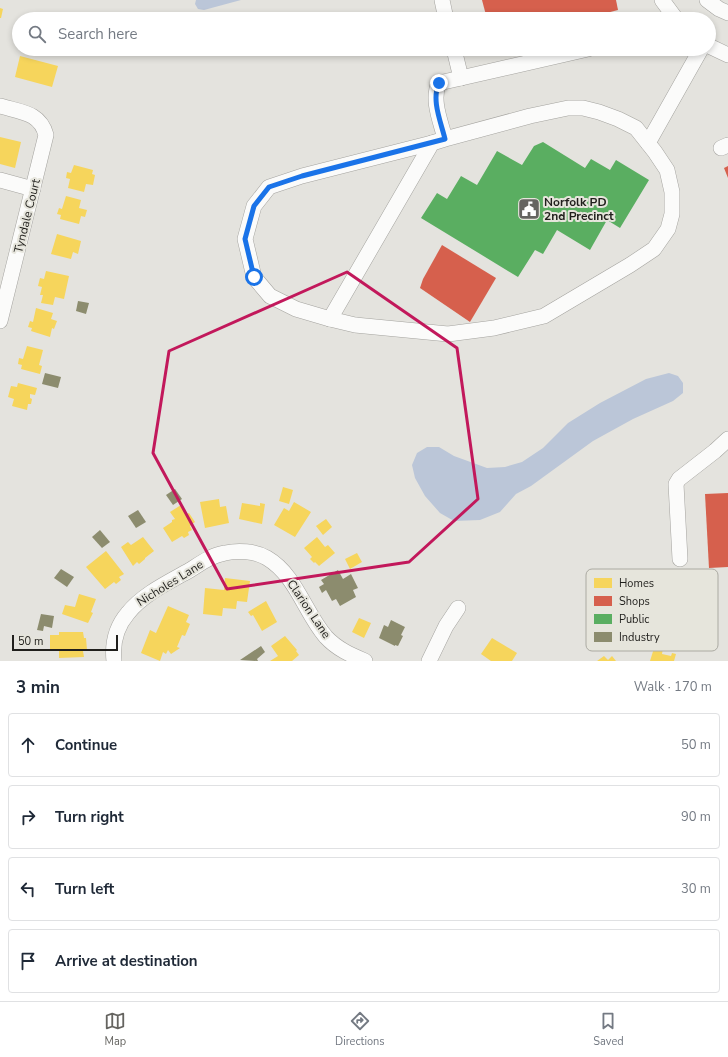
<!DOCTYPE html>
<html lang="en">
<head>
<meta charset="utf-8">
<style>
	:root { --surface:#fff; --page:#f6f6f7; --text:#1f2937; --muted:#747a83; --line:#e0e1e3; --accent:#656460 }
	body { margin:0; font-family:"Nunito Sans",sans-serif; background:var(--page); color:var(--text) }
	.scale { position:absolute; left:12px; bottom:10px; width:106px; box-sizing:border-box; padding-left:4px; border:2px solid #201f1c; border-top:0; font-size:11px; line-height:14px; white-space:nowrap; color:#201f1c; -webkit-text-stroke:3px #e6e5dc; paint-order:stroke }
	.stop { position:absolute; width:12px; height:12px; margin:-9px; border:3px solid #1a73e8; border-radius:50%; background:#fff }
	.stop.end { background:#1a73e8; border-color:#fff; box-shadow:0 1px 4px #0008 }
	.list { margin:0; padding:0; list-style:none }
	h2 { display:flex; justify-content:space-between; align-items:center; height:52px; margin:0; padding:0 16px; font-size:17px }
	h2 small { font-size:13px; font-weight:400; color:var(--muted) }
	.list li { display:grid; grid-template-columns:26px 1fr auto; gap:12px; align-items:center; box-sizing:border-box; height:64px; margin:0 8px 8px; padding:0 8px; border:1px solid var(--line); border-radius:4px }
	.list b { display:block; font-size:15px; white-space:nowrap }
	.list em { font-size:13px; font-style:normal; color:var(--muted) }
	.icon { flex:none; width:22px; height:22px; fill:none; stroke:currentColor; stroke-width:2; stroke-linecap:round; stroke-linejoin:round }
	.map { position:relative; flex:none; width:728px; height:661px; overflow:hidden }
	.search { position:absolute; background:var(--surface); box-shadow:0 2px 6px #0003; left:12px; right:12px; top:12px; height:44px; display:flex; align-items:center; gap:10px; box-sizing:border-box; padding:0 14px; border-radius:22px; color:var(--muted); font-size:15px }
	.sheet { height:340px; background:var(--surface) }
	nav { display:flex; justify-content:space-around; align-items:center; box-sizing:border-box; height:56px; border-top:1px solid var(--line); background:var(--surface); font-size:11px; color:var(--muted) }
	nav a { display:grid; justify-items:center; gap:2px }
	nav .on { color:var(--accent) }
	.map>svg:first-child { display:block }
</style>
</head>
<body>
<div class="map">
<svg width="728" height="661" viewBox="0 0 728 661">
	<rect width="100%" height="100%" fill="#e4e3de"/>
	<g fill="#bbc6d8">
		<path d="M196 0H241L204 10 198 9 195 4Z"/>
		<path d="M669 373 678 376 683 383V393L673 401 633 419 593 441 531 486 516 494 500 512 480 520 454 521 440 513 425 496 415 478 412 465 417 453 427 447H439L454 456 487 468 505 467 522 462 543 448 568 423 600 403 646 379Z"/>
	</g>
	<g fill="#f6d55c">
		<path d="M0 8 3 9 1 18H0Z"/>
		<path d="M20 56 58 66 52 87 15 77Z"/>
		<path d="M0 137 21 142 15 168 0 164Z"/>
		<path d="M74 165 93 170 92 174 95 175 93 185 86 184 84 192 68 188 70 179 66 178 67 172 71 173Z"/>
		<path d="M66 196 81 200 79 208 87 210 85 217 81 216 79 224 60 219 61 215 57 214 59 208 62 209Z"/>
		<path d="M57 234 81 241 78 254 73 252 71 259 51 254Z"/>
		<path d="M46 271 69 276 64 299 55 297 53 305 41 303 43 295H40L42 287 38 286 40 278 44 279Z"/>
		<path d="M36 308 53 313 51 319 57 321 54 329 52 328 50 337 31 331 32 328 28 327 30 321 33 322Z"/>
		<path d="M27 346 43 350 39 365 42 366 40 374 21 369 22 365 18 364 19 358 23 359Z"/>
		<path d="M18 383 37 388 35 395 30 394V398L32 399 31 404H28L27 410 12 406 14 399 8 397 11 386 17 387Z"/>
		<path d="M283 487 293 490 289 504 279 501Z"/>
		<path d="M219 499 220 507 226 506 229 523 205 528 200 502Z"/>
		<path d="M294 502 311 512 295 537 274 525 284 508 289 511Z"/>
		<path d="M242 503 260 506V503L265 504 262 524 239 519Z"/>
		<path d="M181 505 187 514 189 513 195 522 190 526 192 530 188 532 189 535 184 538 182 536 172 542 163 528 172 522V520L175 519 170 512Z"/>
		<path d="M326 519 332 527 323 535 316 526Z"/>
		<path d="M143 537 154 551 145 558V559L139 564 137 562 133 566 121 547 128 542 131 545Z"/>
		<path d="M317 537 325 547 328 545 335 553 319 566 315 562 314 563 310 559 312 557 304 548Z"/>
		<path d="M106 551 124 574 119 577 121 580 116 584 114 582 105 589 86 567Z"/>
		<path d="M357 553 362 562 350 569 345 559Z"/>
		<path d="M225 578 250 581 247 602 237 601 236 609 223 608 222 616 203 614 205 588 224 590Z"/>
		<path d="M79 594 96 599 91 612 93 613 88 623 62 614 65 605 75 607Z"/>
		<path d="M266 601 277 622 262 631 253 615 251 616 248 612Z"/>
		<path d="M168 606 189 615 186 622 190 624 185 636 182 635 177 647 180 648 171 654 168 650 166 654 163 652 160 661 141 653 150 630 156 633Z"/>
		<path d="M359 618 371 623 364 638 352 632Z"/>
		<path d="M59 632H83L84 638H86L87 650 83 651 84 657 59 658V651H50V635H59Z"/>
		<path d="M285 636 297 650 296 651 299 655 292 661H270L278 656 271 646Z"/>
		<path d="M492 638 517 653 512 661H491L481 654Z"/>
		<path d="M655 645 663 648 662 654 671 656 672 653 676 654 674 661H650Z"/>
		<path d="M604 656 608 660 612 656 616 661H597Z"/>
	</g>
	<g fill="#d6604d">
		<path d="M482 0H616L618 10 583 19H487Z"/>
		<path d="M728 166V178L724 168Z"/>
		<path d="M442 245 496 278 470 322 420 288 423 279Z"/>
		<path d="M728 493V567L709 568 705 494Z"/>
	</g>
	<path fill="#5aae61" d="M543 142 585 168 591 159 610 170 616 160 649 180 620 228 607 220 590 250 557 230 543 254 535 250 518 277 421 218 437 193 447 199 461 176 477 185 497 151 522 165 534 146Z"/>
	<g fill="#8c8c6e">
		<path d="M78 301 89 303 86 314 76 311Z"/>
		<path d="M45 373 61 377 58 388 42 384Z"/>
		<path d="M175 489 182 499 173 505 166 495Z"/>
		<path d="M138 510 146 522 136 528 128 516Z"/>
		<path d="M100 530 110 542 102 548 92 537Z"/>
		<path d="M61 569 74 577 67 587 54 578Z"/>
		<path d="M338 570 343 579 351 574 358 588 353 590 356 597 340 606 336 599 332 601 326 590 322 593 319 587 324 584 321 580Z"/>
		<path d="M41 614 54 616 52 628 44 626 43 631 37 630Z"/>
		<path d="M391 620 405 627 401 635 403 636 398 646 395 645V646L379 638 384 625 388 627Z"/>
		<path d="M261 646 265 652 257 659 258 661 240 660Z"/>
	</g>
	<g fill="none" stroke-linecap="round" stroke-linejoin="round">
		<g stroke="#a4a39f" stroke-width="16">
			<g id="minor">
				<path d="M442 0 446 19"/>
				<path d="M662 0 676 19"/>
				<path d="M707 0 719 9 728 13"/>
				<path d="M709 46 728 55"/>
				<path d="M454 49 461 78"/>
				<path d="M0 106C20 112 40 112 46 135L0 321"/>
				<path d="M445 139 432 143 330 319 355 325 448 334 494 328 544 316 630 265 654 249 668 229 672 214V192L667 170 655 152 636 128 618 119 599 112 583 108H568L530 116 445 139C441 122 431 100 439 83L588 49"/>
				<path d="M648 143 701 49"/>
				<path d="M721 148 728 145"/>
				<path d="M0 180 33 189"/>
				<path d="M330 319 296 309 270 296 254 277 245 239 254 206 269 187 302 176 432 143"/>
				<path d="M680 559 676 484 679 479 715 451 728 439"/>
				<path d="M114 661C112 643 116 627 128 613 143 594 169 582 190 570 201 563 212 555 225 553 238 550 255 551 267 558 296 575 305 613 326 637 337 649 351 655 365 661"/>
				<path d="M429 661 446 626 458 608"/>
			</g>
		</g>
		<use href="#minor" stroke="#fbfbfa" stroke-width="15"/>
	</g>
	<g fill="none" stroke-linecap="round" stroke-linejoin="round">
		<path stroke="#1a73e8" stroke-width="5" d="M254 277 245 239 254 206 269 187 302 176 445 139C441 122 431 100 439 83"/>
	</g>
	<path fill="none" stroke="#c2185b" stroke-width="3" stroke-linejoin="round" d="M347 272 457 348 478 499 409 562 227 589 153 453 169 351Z"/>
	<defs>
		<g id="civic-square" transform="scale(1.15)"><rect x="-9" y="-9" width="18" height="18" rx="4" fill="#656460" stroke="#e6e5dc"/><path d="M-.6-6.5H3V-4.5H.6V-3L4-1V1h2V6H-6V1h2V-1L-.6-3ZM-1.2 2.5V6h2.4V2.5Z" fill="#fff"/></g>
	</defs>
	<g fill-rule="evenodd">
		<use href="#civic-square" x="529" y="209"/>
	</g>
	<g text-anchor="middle" stroke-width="4" stroke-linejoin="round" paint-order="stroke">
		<g font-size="12" font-weight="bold" fill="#201f1c" stroke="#e6e5dc" text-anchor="start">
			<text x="544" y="206">Norfolk PD<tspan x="544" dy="14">2nd Precinct</tspan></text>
		</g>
		<g font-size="12" fill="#201f1c" stroke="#e6e5dc">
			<text transform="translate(27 216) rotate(-76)" y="4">Tyndale Court</text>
			<text transform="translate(170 583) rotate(-32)" y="4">Nicholes Lane</text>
			<text transform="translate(309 609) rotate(56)" y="4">Clarion Lane</text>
		</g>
	</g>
	<rect x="586" y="569" width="132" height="82" rx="6" fill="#e6e5dc" stroke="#abaaa2" stroke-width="1"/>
	<rect x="594" y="578" width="18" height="10" fill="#f6d55c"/>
	<rect x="594" y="596" width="18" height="10" fill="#d6604d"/>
	<rect x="594" y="614" width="18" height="10" fill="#5aae61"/>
	<rect x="594" y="632" width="18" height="10" fill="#8c8c6e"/>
	<g font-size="11" fill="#201f1c">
		<text x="619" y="587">Homes</text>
		<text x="619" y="605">Shops</text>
		<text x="619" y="623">Public</text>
		<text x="619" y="641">Industry</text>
	</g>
</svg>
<div class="scale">50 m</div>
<div class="stop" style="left:254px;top:277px"></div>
<div class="stop end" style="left:439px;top:83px"></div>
<div class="search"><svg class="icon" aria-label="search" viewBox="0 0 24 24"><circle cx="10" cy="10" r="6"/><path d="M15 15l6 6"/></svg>Search here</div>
</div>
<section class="sheet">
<h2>3 min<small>Walk · 170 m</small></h2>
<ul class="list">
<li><svg class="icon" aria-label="ahead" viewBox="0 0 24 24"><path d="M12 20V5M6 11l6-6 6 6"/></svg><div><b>Continue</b></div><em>50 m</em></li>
<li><svg class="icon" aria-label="right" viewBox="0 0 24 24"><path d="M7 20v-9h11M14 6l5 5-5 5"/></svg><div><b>Turn right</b></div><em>90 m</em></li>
<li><svg class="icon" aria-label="left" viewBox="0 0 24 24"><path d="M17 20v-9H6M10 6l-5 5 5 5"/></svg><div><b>Turn left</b></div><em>30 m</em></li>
<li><svg class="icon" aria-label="arrive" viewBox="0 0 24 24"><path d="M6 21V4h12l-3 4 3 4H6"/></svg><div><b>Arrive at destination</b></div></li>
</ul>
</section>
<nav>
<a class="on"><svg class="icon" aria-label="map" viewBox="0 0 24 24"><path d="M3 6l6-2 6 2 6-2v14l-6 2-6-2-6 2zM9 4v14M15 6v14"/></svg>Map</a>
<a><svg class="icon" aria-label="directions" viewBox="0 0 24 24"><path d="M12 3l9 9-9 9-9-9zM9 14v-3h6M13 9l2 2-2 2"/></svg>Directions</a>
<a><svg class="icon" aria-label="saved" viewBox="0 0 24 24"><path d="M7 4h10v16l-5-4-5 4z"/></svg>Saved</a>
</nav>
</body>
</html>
